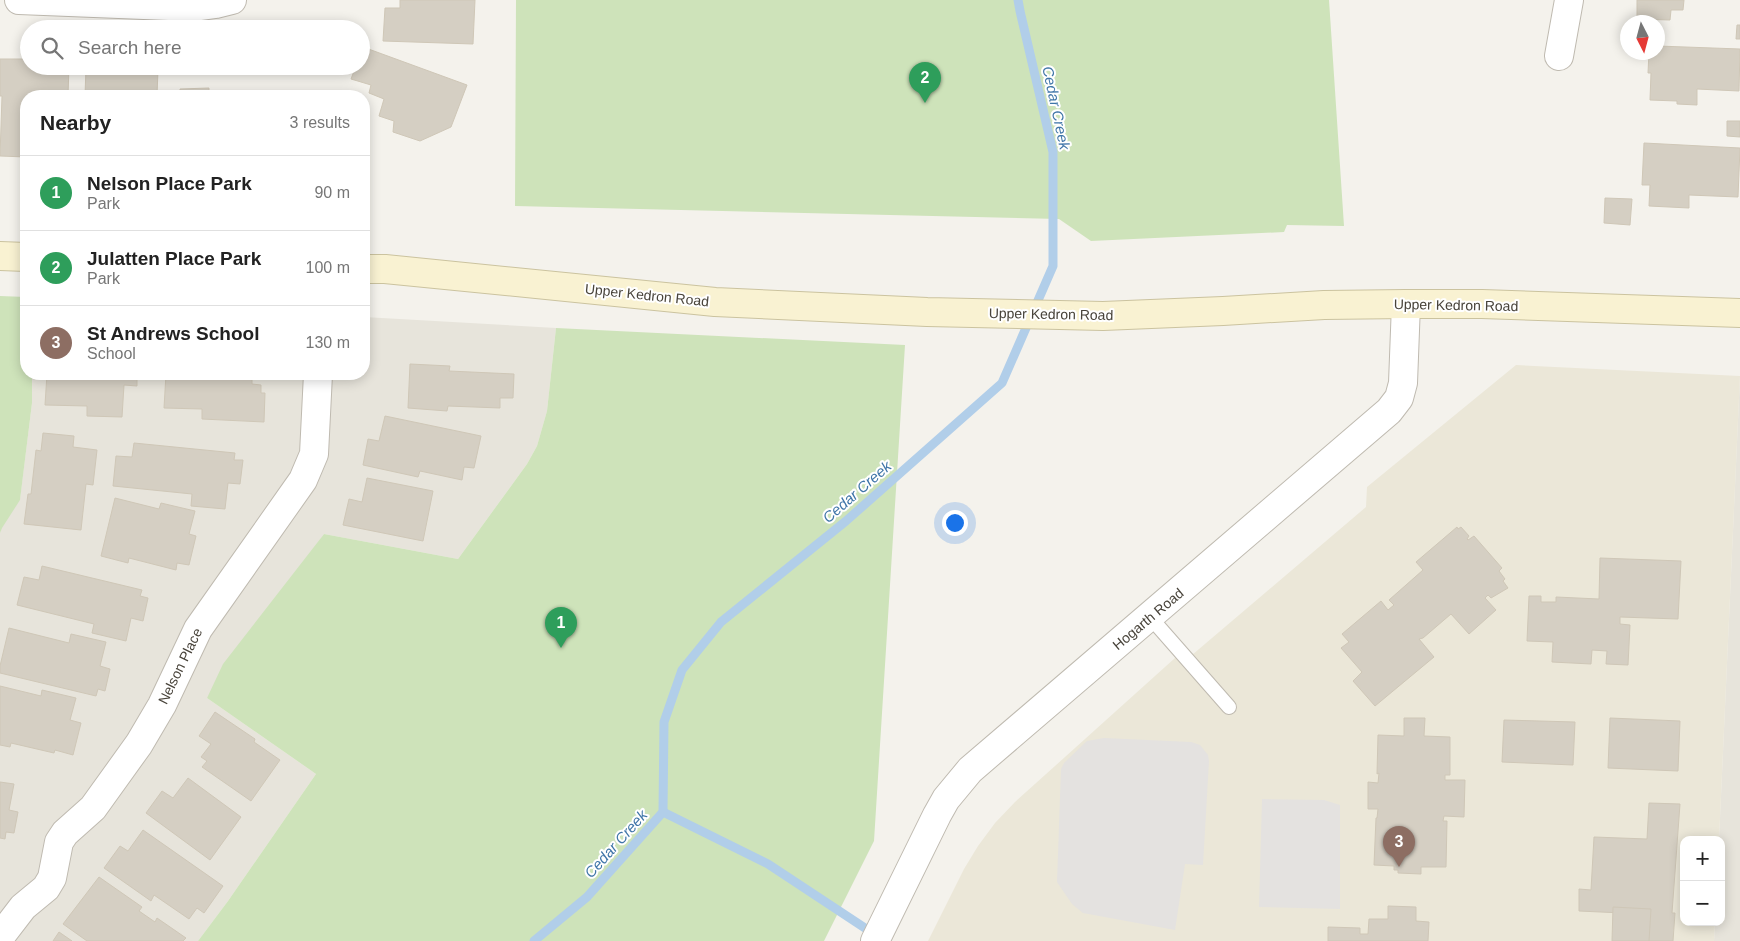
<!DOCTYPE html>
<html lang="en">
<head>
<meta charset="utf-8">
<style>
	:root { --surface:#fff; --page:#f6f6f6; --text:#222; --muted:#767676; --line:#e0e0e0; --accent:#e15c37 }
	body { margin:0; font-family:Helvetica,sans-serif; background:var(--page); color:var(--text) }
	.controls { position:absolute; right:15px; bottom:15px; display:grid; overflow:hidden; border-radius:10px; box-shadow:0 2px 12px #0003 }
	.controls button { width:45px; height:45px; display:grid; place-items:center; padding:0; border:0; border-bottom:1px solid var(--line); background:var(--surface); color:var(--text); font:25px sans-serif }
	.compass { position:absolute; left:1620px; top:15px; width:45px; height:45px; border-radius:50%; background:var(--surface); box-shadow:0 2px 12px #0003; rotate:174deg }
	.you { position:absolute; left:954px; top:522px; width:18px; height:18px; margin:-12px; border:4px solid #fff; border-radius:50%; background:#1a73e8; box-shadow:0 0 0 8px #1a73e833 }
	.badge { display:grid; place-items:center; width:32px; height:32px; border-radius:50%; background:var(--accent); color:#fff; font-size:16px; font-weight:700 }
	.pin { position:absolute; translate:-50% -41px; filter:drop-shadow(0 1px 2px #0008) }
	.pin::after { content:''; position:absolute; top:26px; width:18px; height:15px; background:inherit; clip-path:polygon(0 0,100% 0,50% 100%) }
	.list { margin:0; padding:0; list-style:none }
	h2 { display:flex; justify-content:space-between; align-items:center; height:65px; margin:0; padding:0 20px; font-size:21px }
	h2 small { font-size:16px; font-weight:400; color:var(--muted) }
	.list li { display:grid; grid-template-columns:32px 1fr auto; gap:15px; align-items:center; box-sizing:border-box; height:75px; padding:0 20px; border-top:1px solid var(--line) }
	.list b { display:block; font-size:19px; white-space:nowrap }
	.list p { margin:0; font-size:16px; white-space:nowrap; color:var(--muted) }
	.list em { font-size:16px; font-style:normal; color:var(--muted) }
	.icon { flex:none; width:28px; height:28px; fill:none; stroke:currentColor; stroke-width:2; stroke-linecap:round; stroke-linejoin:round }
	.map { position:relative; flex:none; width:1740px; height:941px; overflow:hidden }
	.search { position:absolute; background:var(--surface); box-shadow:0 2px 12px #0003; left:20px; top:20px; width:350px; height:55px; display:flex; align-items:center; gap:12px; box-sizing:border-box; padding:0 18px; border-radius:28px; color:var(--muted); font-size:19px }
	.panel { position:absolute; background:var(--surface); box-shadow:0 2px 12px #0003; left:20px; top:90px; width:350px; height:290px; border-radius:20px }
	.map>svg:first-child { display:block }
</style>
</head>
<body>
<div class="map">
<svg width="1740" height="941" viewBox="0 0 1740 941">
	<rect width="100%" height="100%" fill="#f4f2ec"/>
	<g fill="#e7e4db">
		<path d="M364 317 556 328 547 411 537 446 527 464 458 559 324 534 207 698 316 774 228 901 198 941H0V533L1 528 20 499 32 403V374H364Z"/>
		<path d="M1740 376V941H1714L1715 922H1721V840H1719Z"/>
	</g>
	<path fill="#ebe7d8" d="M1516 365 1740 376 1719 840H1684V922H1715L1714 941H928L964 869 978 846 995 823 1015 802 1185 649 1192 655 1366 507 1367 487Z"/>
	<g fill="#cee3ba">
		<path d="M516 0H1329L1344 226 1287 225 1284 232 1091 241 1059 219 515 206Z"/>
		<path d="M0 296 26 297V374H32V403L20 500 2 528 0 533Z"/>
		<path d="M556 328 905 345 874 841 824 941H198L228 901 316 774 207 698 223 664 324 534 458 559 527 464 537 446 547 411Z"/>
	</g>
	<g fill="#e4e2e0">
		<path d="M1104 738 1191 742 1200 745 1208 755 1209 761 1203 865 1185 864 1175 930 1083 913 1072 904 1057 882 1061 769 1064 763 1087 741Z"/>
		<path d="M1262 799 1324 800 1340 805V909L1259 907Z"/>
	</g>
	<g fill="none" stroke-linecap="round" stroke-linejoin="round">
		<g stroke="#b1cee9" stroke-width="9">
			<path d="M663 812 768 864 874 934"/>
			<path d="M534 941 587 897 663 812 664 722 682 670 721 622 846 521 1002 383 1053 266V152L1020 11 1018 0"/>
		</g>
	</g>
	<g fill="#d5cfc3" stroke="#cfc7b7">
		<path d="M400 0H475L473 44 383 41 385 8H400Z"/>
		<path d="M1637 0H1684L1683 10H1671L1670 20 1637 19Z"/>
		<path d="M1737 25H1740V39H1736Z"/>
		<path d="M1658 46 1740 49 1739 91 1697 89V105L1677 104V101L1650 100 1651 73H1648L1649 52H1658Z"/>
		<path d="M363 47 467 85 451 127 420 141 393 132 394 121 379 116 384 99 369 93 371 85 351 79 356 66H361Z"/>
		<path d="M0 59H29V66H69L68 96H26V157L0 156 2 96H0Z"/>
		<path d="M132 66V68L158 69 157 96H85L86 67Z"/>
		<path d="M209 88V94H246V96H180V89Z"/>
		<path d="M1727 121H1740V137L1727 136Z"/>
		<path d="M1644 143 1740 148 1738 197 1689 195V208L1649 206 1650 185H1642Z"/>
		<path d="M1605 198 1632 199 1630 225 1604 223Z"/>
		<path d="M410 364 450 366 449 371 514 374 513 398H500V408L448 406 447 411 408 408Z"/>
		<path d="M47 374H137V386L124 385 122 417 87 416V406L45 405Z"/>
		<path d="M166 374H252V384L261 385V393H265L264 422 202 419V409L164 408Z"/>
		<path d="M385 416 481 436 474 468 464 467 462 480 420 471 418 477 363 465 368 439 379 441Z"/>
		<path d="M43 433 74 436 73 447 97 450 93 485 86 484 81 530 24 524 28 494H31L36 450 41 451Z"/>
		<path d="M134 443 235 453 234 460H243L240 484 228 483 225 509 191 506 192 494 113 486 116 456 132 457Z"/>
		<path d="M367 478 433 491 423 541 343 525 349 499 362 502Z"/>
		<path d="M115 498 159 509 161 503 195 511 189 534 196 536 189 565 177 563 176 570 129 558 128 563 101 556Z"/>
		<path d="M1457 527 1458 529 1461 527 1469 536 1467 539 1468 540 1474 536 1502 568 1499 571 1505 579 1503 581 1508 588 1491 598 1488 595 1485 598 1496 610 1469 634 1451 614 1423 638 1419 639 1434 657 1375 706 1353 681 1362 672 1341 648 1349 642 1342 634 1381 601 1388 610 1394 605 1389 600 1423 570 1416 562Z"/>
		<path d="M1600 558 1681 561 1678 619 1620 617V624L1630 625 1628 665 1606 664 1607 651 1592 650 1591 664 1552 662 1553 642 1527 641 1529 596H1541V602H1556V597L1599 599Z"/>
		<path d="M42 566 142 590 140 596 148 598 143 621 131 618 126 641 92 633 94 624 17 605 24 577 39 580Z"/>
		<path d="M9 628 69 643 71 634 106 642 100 666 110 669 105 691 98 689 96 696 0 673V666Z"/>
		<path d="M0 686 41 696 42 690 76 698 70 720 81 723 73 755 55 750 54 753 11 743 10 747 0 745Z"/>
		<path d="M215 712 255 739 254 742 280 760 251 801 202 767 207 761 201 757 211 744 199 736Z"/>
		<path d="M1404 718H1425L1424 736 1450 737V775H1445V780H1465L1464 817 1444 816 1443 821H1447L1446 867H1421V874L1398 873V870H1394V866L1374 865 1376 818H1377L1378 809H1368V782L1378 783 1379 773 1377 774 1378 735 1404 736Z"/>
		<path d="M1610 718 1680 721 1678 771 1608 768Z"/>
		<path d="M1504 720 1575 722 1573 765 1502 762Z"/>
		<path d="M188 778 241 817 210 860 146 813 162 791 173 798Z"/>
		<path d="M0 782 14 784 9 810 18 812 14 833 6 832 5 839 0 838Z"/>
		<path d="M1649 803 1680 804 1672 913H1675L1673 941H1642L1644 914 1579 911V889L1591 890 1594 837 1647 839Z"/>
		<path d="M143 830 223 886 204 913 197 908 189 919 154 895 151 901 104 868 120 846 128 851Z"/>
		<path d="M99 877 142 907 139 911 155 922 157 918 186 938 183 941H87L63 924Z"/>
		<path d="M1388 906 1416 907V921L1429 922 1428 941H1328V927L1360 928V934H1368L1369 919H1388Z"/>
		<path d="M1613 907 1651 909 1649 941H1612Z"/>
		<path d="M59 932 72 941H53Z"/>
	</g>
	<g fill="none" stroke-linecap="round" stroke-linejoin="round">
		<g stroke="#bfbab0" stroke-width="16">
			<path id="service" d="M1150 617 1229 707"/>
		</g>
		<g stroke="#bfbab0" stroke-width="30">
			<g id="minor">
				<path d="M19 0 194 7 216 4 232 0"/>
				<path d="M1559 56 1569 0"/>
				<path d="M0 937 23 907 46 888 52 878 59 842 65 833 93 808 139 744 162 705 198 629 303 480 314 454 318 374"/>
			</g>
		</g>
		<g stroke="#bfbab0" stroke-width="30">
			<path id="tertiary" d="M875 941 937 815 946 799 970 770 1389 411 1399 398 1403 383 1406 304"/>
		</g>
		<g stroke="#cbc39f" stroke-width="30">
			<g id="secondary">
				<path d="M0 256 26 257"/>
				<path d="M364 269H385L715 302 927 312 1103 316 1223 311 1324 305 1406 304H1482L1740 313"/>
			</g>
		</g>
		<use href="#service" stroke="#fff" stroke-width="14"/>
		<use href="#minor" stroke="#fff" stroke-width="28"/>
		<use href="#tertiary" stroke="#fff" stroke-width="28"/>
		<use href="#secondary" stroke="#f9f2d2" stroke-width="28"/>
	</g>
	<g text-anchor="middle" stroke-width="4" stroke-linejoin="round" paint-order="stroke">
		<g font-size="14" fill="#48433a" stroke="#fff">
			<text transform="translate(647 295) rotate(6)" y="5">Upper Kedron Road</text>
			<text transform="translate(1456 305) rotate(1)" y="5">Upper Kedron Road</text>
			<text transform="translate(1051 314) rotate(1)" y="5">Upper Kedron Road</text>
			<text transform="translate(1148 619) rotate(-40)" y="5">Hogarth Road</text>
			<text transform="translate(180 666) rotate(-64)" y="5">Nelson Place</text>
		</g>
		<g font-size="15" font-style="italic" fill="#3f75a8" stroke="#fff">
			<text transform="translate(1056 108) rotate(78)" y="5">Cedar Creek</text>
			<text transform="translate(857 492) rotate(-41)" y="5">Cedar Creek</text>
			<text transform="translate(616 844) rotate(-48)" y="5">Cedar Creek</text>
		</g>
	</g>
</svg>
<div class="controls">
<button>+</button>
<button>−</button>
</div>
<svg class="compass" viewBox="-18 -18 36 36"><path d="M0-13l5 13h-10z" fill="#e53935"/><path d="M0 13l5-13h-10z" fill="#767676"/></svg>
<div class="you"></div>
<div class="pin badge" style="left:561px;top:648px;background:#2e9e5b">1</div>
<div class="pin badge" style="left:925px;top:103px;background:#2e9e5b">2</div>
<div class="pin badge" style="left:1399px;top:867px;background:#8d6e63">3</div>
<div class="search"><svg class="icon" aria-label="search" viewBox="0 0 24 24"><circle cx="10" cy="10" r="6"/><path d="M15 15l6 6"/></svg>Search here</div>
<section class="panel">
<h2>Nearby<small>3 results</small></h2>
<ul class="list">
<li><span class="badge" style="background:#2e9e5b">1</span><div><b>Nelson Place Park</b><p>Park</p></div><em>90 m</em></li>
<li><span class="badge" style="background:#2e9e5b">2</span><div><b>Julatten Place Park</b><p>Park</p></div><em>100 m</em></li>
<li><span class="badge" style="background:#8d6e63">3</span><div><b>St Andrews School</b><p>School</p></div><em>130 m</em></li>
</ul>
</section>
</div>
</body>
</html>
